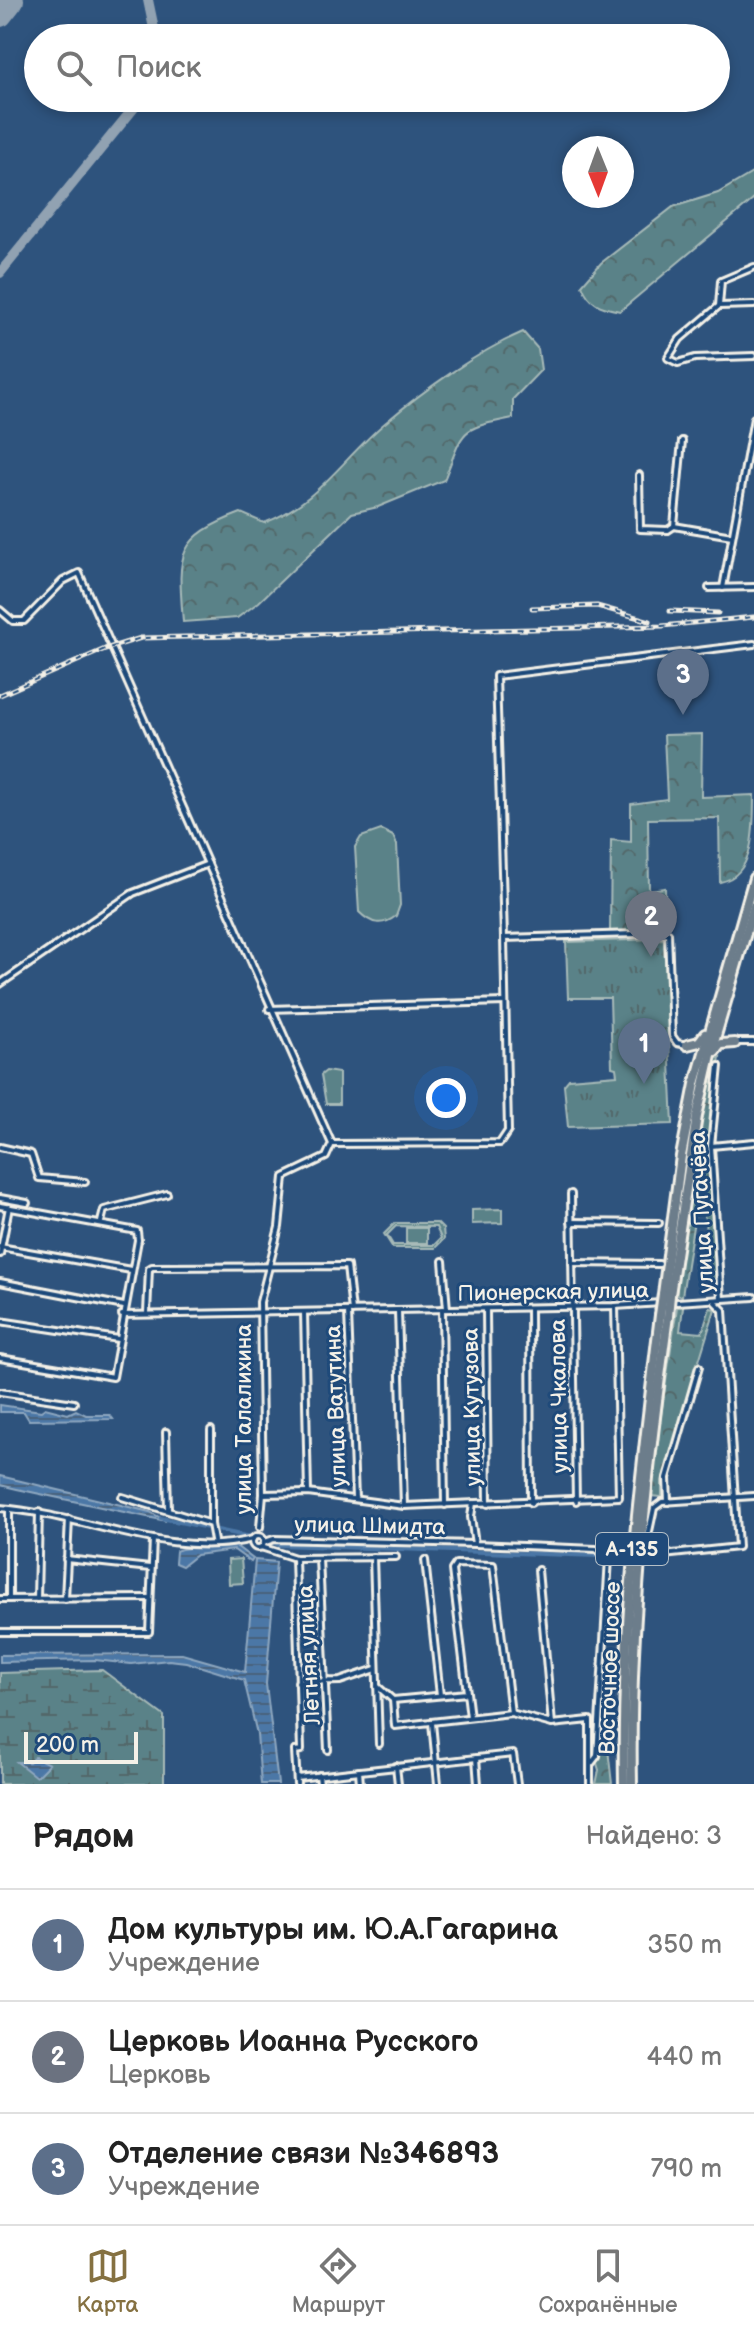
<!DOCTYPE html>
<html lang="ru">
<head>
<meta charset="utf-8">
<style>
	:root { --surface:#fff; --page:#f2f2f2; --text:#222; --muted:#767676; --line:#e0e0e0; --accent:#857141 }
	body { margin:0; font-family:"Balsamiq Sans",sans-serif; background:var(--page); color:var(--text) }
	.compass { position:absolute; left:562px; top:136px; width:72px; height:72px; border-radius:50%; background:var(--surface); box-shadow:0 4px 12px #0003; rotate:179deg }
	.scale { position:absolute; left:24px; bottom:20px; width:114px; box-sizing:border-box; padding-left:8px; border:4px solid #f4f1e8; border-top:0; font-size:22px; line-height:28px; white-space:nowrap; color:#f4f1e8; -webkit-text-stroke:6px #1f4a7a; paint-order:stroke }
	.you { position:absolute; left:446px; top:1098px; width:28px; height:28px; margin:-20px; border:6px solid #fff; border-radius:50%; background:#1a73e8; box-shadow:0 0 0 12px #1a73e833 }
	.badge { display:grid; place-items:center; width:52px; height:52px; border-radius:50%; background:var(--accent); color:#fff; font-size:26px; font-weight:700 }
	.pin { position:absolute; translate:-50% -66px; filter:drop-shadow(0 2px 4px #0008) }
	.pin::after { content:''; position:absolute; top:42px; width:28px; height:24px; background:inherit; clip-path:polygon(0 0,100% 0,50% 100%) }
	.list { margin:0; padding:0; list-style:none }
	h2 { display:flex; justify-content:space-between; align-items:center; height:104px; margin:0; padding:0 32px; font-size:34px }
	h2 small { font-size:26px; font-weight:400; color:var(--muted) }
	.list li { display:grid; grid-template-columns:52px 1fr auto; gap:24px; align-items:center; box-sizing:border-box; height:112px; padding:0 32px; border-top:2px solid var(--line) }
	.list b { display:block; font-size:30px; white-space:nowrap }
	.list p { margin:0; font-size:26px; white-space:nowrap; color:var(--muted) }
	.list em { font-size:26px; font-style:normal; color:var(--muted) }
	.icon { flex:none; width:44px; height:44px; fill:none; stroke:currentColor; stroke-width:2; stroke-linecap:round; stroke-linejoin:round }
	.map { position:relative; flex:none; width:754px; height:1784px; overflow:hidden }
	.search { position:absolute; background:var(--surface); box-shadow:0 4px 12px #0003; left:24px; right:24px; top:24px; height:88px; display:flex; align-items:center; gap:20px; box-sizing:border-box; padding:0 28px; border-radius:44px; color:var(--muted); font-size:30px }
	.sheet { height:440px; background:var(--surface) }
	nav { display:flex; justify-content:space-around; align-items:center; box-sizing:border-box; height:112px; border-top:2px solid var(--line); background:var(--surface); font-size:22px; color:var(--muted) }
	nav a { display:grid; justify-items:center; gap:4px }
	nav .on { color:var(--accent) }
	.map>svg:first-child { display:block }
</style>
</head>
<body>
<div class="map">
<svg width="754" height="1784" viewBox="0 0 754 1784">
	<defs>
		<pattern id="forest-crowns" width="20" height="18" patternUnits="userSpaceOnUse" patternTransform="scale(2)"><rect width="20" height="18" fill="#5a8288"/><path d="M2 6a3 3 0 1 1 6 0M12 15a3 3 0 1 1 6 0" fill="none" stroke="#52686a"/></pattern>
		<pattern id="wetland-marsh" width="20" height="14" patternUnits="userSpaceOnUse" patternTransform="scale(2)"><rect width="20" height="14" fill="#5a8288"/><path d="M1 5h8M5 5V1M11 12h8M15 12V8" fill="none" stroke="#52686a"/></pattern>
		<pattern id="park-tufts" width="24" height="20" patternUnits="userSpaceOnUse" patternTransform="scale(2)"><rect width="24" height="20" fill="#5a8288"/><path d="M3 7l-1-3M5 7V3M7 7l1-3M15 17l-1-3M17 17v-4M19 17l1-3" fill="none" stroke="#52686a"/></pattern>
		<pattern id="water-rules" width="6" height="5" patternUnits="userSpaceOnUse" patternTransform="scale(2)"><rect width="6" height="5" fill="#4b77a6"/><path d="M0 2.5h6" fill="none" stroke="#4a627b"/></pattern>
	</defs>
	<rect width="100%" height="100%" fill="#2e537d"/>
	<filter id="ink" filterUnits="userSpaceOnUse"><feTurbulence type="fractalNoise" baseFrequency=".0125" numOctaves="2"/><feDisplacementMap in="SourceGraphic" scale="16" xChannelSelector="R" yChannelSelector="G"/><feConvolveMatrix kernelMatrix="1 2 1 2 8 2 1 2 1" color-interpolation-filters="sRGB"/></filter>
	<g filter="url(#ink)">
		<g fill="url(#forest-crowns)" stroke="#a7bab8" stroke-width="2">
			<path d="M754 172V199L620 311C600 307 589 304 582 285L601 263 673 207 718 193Z"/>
			<path d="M523 332 538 349 541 370 513 399V418C458 429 465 428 444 480L378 507 352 513 259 602 237 618 183 622C178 556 174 538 241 513L264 523C317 504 344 457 385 423 424 390 477 352 523 332Z"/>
			<path d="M702 734 701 797 754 795C754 830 754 876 720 882L719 818 648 819 649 890 665 888 666 931H610L611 840 631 842V804L667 799 664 735Z"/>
			<path d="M720 1057C705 1139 710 1199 719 1280L711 1279 702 1193 697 1201 682 1296 676 1295 694 1155 715 1059Z"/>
			<path d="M677 1307H683L680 1331 702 1333 710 1308 715 1309 662 1481V1497L649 1496Z"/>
			<path d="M599 1741 608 1749 612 1784H596L599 1770 593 1750Z"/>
		</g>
		<path fill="url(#wetland-marsh)" stroke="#a7bab8" stroke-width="2" d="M102 1670 164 1716V1784H0V1673Z"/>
		<path fill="url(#park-tufts)" stroke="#a7bab8" stroke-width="2" d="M664 939 673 1124 568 1127 564 1085 569 1079 617 1075 616 1068 612 1067 610 998H568L566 942Z"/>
		<g fill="#5a8288" stroke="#a7bab8" stroke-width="2" fill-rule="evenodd">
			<path d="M381 830 393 836 397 845 400 905 396 916C382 927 371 924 359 912L355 847 361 837Z"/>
			<path d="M326 1071 339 1073V1104H326L321 1075Z"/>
			<path d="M502 1209V1223L472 1224V1210Z"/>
			<path d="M395 1223H437L443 1229 444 1239 435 1248H393L384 1234ZM396 1226 436 1227 441 1238 434 1245H393L387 1235Z"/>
			<rect x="406" y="1228" width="21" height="15"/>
			<path d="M241 1559 243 1583 229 1584 228 1560Z"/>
		</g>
		<g fill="url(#water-rules)" stroke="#8fa8c0" stroke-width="2">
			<path d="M0 1405 41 1411 45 1408 68 1414 76 1410 86 1415H110L113 1419 29 1420 24 1412H0Z"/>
			<path d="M0 1476 150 1512 166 1521 17 1489 0 1485Z"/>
			<path d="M236 1546 253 1559 251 1562 234 1550 196 1555 182 1566 175 1563 176 1551C187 1544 219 1551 236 1546Z"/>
			<path d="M255 1560 276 1562 266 1684 278 1784H261L257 1734 244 1680 186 1662 169 1660 131 1664 95 1660 0 1662V1655L182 1654 245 1672Z"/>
			<path d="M35 1757 49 1764 36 1777 17 1762H29Z"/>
		</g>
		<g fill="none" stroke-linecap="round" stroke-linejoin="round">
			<g stroke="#4b77a6" stroke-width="4">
				<path d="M161 1518 255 1538"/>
				<path d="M266 1539 279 1545 598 1556"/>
			</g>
			<g stroke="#91a2b2" stroke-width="10">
				<path d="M148 0 156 38"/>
				<path d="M0 273 142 98"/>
			</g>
			<path stroke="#91a2b2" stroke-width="26" d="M0 14 11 0"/>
			<g stroke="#f4f1e8" stroke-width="10">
				<g id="minor">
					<path d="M754 305 719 306 680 339 668 358 678 363 695 358 754 356"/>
					<path d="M719 306 721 281 754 267"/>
					<path d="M639 475 640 529 668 530 674 526 732 536"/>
					<path d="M674 526 682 441"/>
					<path d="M709 588 754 587"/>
					<path d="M723 588 754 418"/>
					<path d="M0 610 13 621H24L63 581 79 573 332 1144 500 1143 508 1131 504 938 668 933 672 1036 677 1043 687 1045"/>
					<path d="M504 937 496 676 754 644"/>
					<path d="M0 984 133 893 208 864"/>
					<path d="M269 1009 505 1002"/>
					<path d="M737 1042H754"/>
					<path d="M719 1066 711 1146 721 1299"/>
					<path d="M711 1146 754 1142"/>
					<path d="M0 1147 31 1154 39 1178 85 1182"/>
					<path d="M571 1194 576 1501"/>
					<path d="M0 1198 27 1203"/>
					<path d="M0 1206 137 1231 138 1240 113 1377 0 1358"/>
					<path d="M101 1222 104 1210 167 1194"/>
					<path d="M571 1222 659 1223"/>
					<path d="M0 1247 131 1270"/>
					<path d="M0 1254 9 1207"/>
					<path d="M443 1261 447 1309"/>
					<path d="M572 1263 659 1264"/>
					<path d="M0 1282 124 1306"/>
					<path d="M442 1309 445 1505"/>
					<path d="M530 1309 531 1503"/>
					<path d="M486 1310 488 1504"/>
					<path d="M398 1311 404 1506"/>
					<path d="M304 1312 308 1493"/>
					<path d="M348 1312 355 1499"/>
					<path d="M147 1313 149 1269 152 1267 347 1266 352 1311"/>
					<path d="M122 1315 615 1306 754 1297"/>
					<path d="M0 1321 118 1339"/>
					<path d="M0 1392 74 1403"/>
					<path d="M211 1430V1524L214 1541"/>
					<path d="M166 1432 168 1510"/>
					<path d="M263 1494 308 1493 404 1506 619 1497 615 1306"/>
					<path d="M122 1497 211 1524"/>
					<path d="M668 1502 667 1478 699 1367"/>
					<path d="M473 1503 471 1517 475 1544 596 1549 609 1558 597 1756 590 1765"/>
					<path d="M0 1508C83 1514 169 1560 253 1539"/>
					<path d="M260 1527 263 1494 260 1302 279 1227 284 1177 326 1157 332 1144"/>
					<circle cx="258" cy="1542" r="6"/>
					<path d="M648 1536 654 1508 662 1502 754 1496"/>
					<path d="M265 1542 274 1539 475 1544"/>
					<path d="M261 1547 295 1558 396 1557"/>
					<path d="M663 1555 738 1547 723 1310 715 1302"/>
					<path d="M373 1557 379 1744"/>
					<path d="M295 1558 301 1750 295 1751 297 1784"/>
					<path d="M319 1558 328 1750"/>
					<path d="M66 1559 150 1568"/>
					<path d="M425 1560 440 1695"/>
					<path d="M538 1570 552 1724"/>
					<path d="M0 1599 149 1598"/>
					<path d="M9 1599V1509"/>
					<path d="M37 1599 39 1512"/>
					<path d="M65 1599 69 1519"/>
					<path d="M0 1632H149L153 1539"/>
					<path d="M298 1682 340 1681 376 1669"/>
					<path d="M377 1686 393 1700 395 1726 511 1713 552 1724 590 1720V1784"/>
					<path d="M393 1700 467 1693"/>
					<path d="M470 1717 452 1570 456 1564 493 1565 511 1713"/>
					<path d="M432 1723 438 1784"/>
					<path d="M476 1758 478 1784"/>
					<path d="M396 1766 398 1784"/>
					<path d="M359 1771 360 1784"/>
					<path d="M319 1775 320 1784"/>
					<path d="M297 1778 513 1754 517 1784"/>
				</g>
			</g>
			<g stroke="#f4f1e8" stroke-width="14">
				<g id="highway">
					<path d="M687 1045 699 1042 705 1034"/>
					<path d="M715 1051 721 1044 735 1043"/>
					<path d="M663 1294 681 1156 695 1084 754 878"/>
					<path d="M670 1295 697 1116 713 1046 754 906"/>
					<path d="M624 1784C621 1626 641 1471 660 1315"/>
					<path d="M632 1784C629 1626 647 1472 668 1316"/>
				</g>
			</g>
			<use href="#minor" stroke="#1f4a7a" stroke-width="4"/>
			<use href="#highway" stroke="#6c7d8b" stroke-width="8"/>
			<g stroke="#f4f1e8" stroke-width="5">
				<g id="rail">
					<path d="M532 608 597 606 650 621"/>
					<path d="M670 611 718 613"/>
					<path d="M0 695 105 649 141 638 662 626 754 617"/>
				</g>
			</g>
			<use href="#rail" stroke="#1f4a7a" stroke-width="2" stroke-dasharray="6" stroke-linecap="butt"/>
			<g stroke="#f4f1e8" stroke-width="14" stroke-linecap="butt">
				<g id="highway-bridge">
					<path d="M660 1315 663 1294"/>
					<path d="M668 1316 670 1295"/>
				</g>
			</g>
			<use href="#highway-bridge" stroke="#6c7d8b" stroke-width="8"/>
		</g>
	</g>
	<g text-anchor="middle" stroke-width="6" stroke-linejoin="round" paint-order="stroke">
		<rect fill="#1f4a7a" stroke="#b4bfc7" stroke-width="2" x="596" y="1533" width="72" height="32" rx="6"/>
		<g font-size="20" font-weight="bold" fill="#f4f1e8">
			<text x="632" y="1556">А-135</text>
		</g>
		<g font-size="22" fill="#f4f1e8" stroke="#1f4a7a">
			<text transform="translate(701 1212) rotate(-93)" y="8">улица Пугачёва</text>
			<text transform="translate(553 1291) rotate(-1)" y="8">Пионерская улица</text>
			<text transform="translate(558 1396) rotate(-91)" y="8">улица Чкалова</text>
			<text transform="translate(335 1406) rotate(-92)" y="8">улица Ватутина</text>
			<text transform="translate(471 1407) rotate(-91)" y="8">улица Кутузова</text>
			<text transform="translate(243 1419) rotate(-90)" y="8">улица Талалихина</text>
			<text transform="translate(370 1525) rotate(1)" y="8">улица Шмидта</text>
			<text transform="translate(308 1655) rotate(-93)" y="8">Летняя улица</text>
			<text transform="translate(609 1668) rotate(-88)" y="8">Восточное шоссе</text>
		</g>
	</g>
</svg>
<svg class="compass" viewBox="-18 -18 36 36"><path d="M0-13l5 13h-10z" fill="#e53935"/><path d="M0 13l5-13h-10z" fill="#767676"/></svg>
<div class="scale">200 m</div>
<div class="you"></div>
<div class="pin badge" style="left:644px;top:1084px;background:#5c6f8a">1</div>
<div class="pin badge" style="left:651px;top:957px;background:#6b7280">2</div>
<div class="pin badge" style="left:683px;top:715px;background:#5c6f8a">3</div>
<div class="search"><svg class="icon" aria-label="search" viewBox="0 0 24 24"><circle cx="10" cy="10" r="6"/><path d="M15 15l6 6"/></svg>Поиск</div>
</div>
<section class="sheet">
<h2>Рядом<small>Найдено: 3</small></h2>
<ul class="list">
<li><span class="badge" style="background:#5c6f8a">1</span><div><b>Дом культуры им. Ю.А.Гагарина</b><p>Учреждение</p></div><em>350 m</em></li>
<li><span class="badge" style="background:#6b7280">2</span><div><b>Церковь Иоанна Русского</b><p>Церковь</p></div><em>440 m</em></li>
<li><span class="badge" style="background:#5c6f8a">3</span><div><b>Отделение связи №346893</b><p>Учреждение</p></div><em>790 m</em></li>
</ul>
</section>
<nav>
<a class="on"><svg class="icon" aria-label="map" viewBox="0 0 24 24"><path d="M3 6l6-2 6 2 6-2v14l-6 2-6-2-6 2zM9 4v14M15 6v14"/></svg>Карта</a>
<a><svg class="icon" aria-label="directions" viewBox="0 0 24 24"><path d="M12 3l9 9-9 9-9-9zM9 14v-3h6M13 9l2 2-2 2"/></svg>Маршрут</a>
<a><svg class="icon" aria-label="saved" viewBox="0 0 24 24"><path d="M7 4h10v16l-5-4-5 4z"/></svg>Сохранённые</a>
</nav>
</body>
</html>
